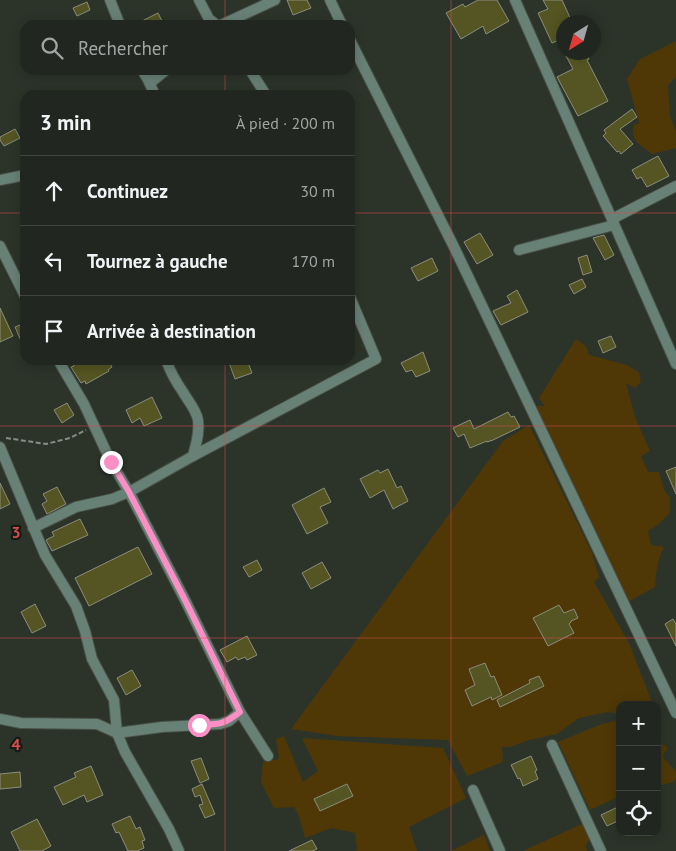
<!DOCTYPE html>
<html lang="fr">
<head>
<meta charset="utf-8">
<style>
	:root { --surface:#212720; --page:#292f29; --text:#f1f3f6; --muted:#a2a5a5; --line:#3e443e }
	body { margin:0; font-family:"PT Sans",sans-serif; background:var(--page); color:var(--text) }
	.controls { position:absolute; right:15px; bottom:15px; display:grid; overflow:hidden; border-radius:10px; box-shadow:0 2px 12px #0003 }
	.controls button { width:45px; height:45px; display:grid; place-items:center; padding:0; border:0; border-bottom:1px solid var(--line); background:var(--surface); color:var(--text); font:25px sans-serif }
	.compass { position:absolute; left:556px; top:15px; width:45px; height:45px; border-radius:50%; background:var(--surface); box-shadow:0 2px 12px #0003; rotate:217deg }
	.stop { position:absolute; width:15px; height:15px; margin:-11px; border:4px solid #fb8fc5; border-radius:50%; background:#fff }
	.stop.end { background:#fb8fc5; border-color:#fff; box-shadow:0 1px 5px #0008 }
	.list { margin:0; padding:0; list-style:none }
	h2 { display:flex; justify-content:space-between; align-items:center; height:65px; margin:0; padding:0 20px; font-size:21px }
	h2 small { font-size:16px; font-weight:400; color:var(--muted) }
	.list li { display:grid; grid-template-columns:32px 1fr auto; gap:15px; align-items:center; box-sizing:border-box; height:70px; padding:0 20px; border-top:1px solid var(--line) }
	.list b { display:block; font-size:19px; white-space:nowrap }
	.list em { font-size:16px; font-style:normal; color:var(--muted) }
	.icon { flex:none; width:28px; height:28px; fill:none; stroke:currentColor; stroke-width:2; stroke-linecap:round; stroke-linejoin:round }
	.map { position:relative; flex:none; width:676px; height:851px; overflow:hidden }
	.search { position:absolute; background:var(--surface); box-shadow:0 2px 12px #0003; left:20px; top:20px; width:335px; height:55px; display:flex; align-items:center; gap:12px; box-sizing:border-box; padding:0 18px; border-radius:15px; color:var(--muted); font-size:19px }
	.panel { position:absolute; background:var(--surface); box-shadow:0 2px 12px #0003; left:20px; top:90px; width:335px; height:275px; border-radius:15px }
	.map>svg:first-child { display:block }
</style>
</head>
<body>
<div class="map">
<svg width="676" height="851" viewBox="0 0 676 851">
	<rect width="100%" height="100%" fill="#2c342a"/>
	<g fill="#4f3806">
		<path d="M676 41V77L668 85 670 117 676 131V148L652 154C642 146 629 140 634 125L639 123 627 79 640 59Z"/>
		<path d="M576 339 586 346 589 355 627 365 639 373 641 382 635 388 626 383 635 417 650 451 641 456 648 472H659L664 490 670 498V513L659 524 648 531 651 545 664 547C657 559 656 574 655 587L624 604 528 406H545L539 398Z"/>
		<path d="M529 425 592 553 599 577 594 582 629 643 653 705H620V714L608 712 579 718 557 734 529 740 510 747H502L503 762 467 776 448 740 337 736 291 729 503 441Z"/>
		<path d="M614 721 620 722V796L590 810 558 742 599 725Z"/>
		<path d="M284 736 303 782 318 771 302 738 443 748 466 798 409 827 417 851H354L357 849 355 833 332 828 305 838 299 816 294 807 274 808 261 782 263 762 279 759 276 739Z"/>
		<path d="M657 739 668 748 663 755 664 759 676 771V779L674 782 657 786Z"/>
		<path d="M584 823 591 836 586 845 587 851H523Z"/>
		<path d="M484 835 490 851H451Z"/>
	</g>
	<g fill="#545522" stroke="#8c8d7e">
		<path d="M287 0H307L311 8 293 15Z"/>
		<path d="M478 0H497L509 21 486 34 483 26 461 39 446 13 463 4 465 7Z"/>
		<path d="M543 0H562L572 22H564V38L552 43 538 13 548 9Z"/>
		<path d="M87 2 90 10 77 16 73 8Z"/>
		<path d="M158 13 164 25H134Z"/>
		<path d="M573 52H586L589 59 587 60 608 101 578 116 557 77 573 69 566 56Z"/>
		<path d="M632 109 637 117 620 129 633 144 621 154 619 151 617 152 603 136 606 133 604 130Z"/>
		<path d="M15 129 20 138 4 146 0 140V137Z"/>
		<path d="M658 156 669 176 647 187 641 177 637 179 632 170Z"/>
		<path d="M480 233 493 255 477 264 464 242Z"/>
		<path d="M604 235 614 255 605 260 593 238Z"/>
		<path d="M587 255 592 272 583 275 578 258Z"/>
		<path d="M432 258 438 271 418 281 411 268Z"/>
		<path d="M582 279 586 287 574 294 569 285Z"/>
		<path d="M517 290 528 312 501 325 493 311 511 303 507 296Z"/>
		<path d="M0 308 13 336 0 342Z"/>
		<path d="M25 323V350L15 327Z"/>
		<path d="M611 336 616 347 603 353 598 341Z"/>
		<path d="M423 352 430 371 416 377 412 370 406 372 401 363Z"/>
		<path d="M71 360H108L112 367 108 370 109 371 86 384 85 381 81 383 71 367 74 366Z"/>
		<path d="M228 360H247L252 373 235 379Z"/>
		<path d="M152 397 162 418 144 426 140 418 132 423 126 410Z"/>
		<path d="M67 403 74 415 62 423 54 410Z"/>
		<path d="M508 412 511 417 514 416 520 427 493 440 487 442V441L470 448 464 434 458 437 453 428 470 420 474 429Z"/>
		<path d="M676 467V494L666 471Z"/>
		<path d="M388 469 397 488 401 486 408 501 393 509 384 490 370 498 360 479 378 470 380 473Z"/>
		<path d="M0 483 10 504 0 509Z"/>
		<path d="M57 487 66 504 47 514 42 504 47 501 43 494Z"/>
		<path d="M324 488 331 502 320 507 328 523 307 534 292 505Z"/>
		<path d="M80 519 88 535 52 551 46 540 54 536 52 532Z"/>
		<path d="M138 547 152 574 89 606 75 578Z"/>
		<path d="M257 560 262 570 249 577 243 567Z"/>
		<path d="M322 562 331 578 311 589 302 573Z"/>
		<path d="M35 604 46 626 32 633 21 612Z"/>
		<path d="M559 605 564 613 574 609 578 618 571 621V622L569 624 574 633 548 646 533 618Z"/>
		<path d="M673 619 676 624V646L665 624Z"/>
		<path d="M247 636 257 655 247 660 245 657 238 660 236 657 227 662 220 650Z"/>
		<path d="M485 663 491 677 494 676 502 695 492 700 491 697 472 706 465 690 475 685 469 669Z"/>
		<path d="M132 670 141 686 126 695 117 678Z"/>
		<path d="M539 676 544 686 500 707 497 700 530 683 529 680Z"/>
		<path d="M531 756 537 770 535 771 538 779 523 786 520 778 518 779 511 765Z"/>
		<path d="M201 758 209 779 200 783 191 761Z"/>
		<path d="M91 766 103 795 87 802 84 795 63 805 54 787 76 777 74 773Z"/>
		<path d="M20 772 21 787 0 789V774Z"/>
		<path d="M202 784 215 814 205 818 199 805 203 804 200 795 195 797 192 789Z"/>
		<path d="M347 784 353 796 320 811 314 799Z"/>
		<path d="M620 806V820L607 826 601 815Z"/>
		<path d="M130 816 136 829 140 827 145 840 142 841 144 848 137 851H128L119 832 116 833 112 824Z"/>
		<path d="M37 819 51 846 42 851H20L11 832Z"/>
		<path d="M312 840 317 849 312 851H289Z"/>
	</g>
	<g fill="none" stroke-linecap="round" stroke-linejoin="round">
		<g stroke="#495147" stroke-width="12">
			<g id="minor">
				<path d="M110 0 120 25"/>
				<path d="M199 0 209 19 217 25"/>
				<path d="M330 0 342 25"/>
				<path d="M515 0 676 364"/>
				<path d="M221 25 275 0"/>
				<path d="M350 40 455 249 676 713"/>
				<path d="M142 70 148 80 155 95"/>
				<path d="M250 70 266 95"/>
				<path d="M150 83 166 70"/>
				<path d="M0 180 25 175"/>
				<path d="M612 219 676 186"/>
				<path d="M0 246 25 296"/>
				<path d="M519 250 614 225"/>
				<path d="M58 360 84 404 111 462 129 492 185 600 240 712 268 756"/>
				<path d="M166 360C170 371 176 382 183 392 188 401 196 409 198 420 200 432 196 444 193 456"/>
				<path d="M0 447 45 555 76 606 85 631 92 659 114 700 117 733 125 752 169 829 179 851"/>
				<path d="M33 528 76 507 112 499 129 492 193 456 376 359 350 297"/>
				<path d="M0 719 21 723 97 724 117 733 162 727 220 724 229 721 240 712"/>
				<path d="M552 745 601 851"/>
				<path d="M473 790 500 851"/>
			</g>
		</g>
		<path stroke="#878d85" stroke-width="2" stroke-dasharray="5 2.5" stroke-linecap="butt" d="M6 438 46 444 70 438 86 430"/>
		<use href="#minor" stroke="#688177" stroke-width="10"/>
	</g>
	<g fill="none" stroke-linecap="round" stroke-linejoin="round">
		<path stroke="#fb8fc5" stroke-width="6" d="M111 462 129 492 185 600 240 712C223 725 220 724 199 725"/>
	</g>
	<path fill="none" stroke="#d94f4d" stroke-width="1" stroke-opacity="0.55" d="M225 0V25M451 0V851M225 70V95M0 213H25M350 213H676M225 360V851M0 426H676M0 638H676"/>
	<g font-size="16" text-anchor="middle" font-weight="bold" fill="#d94f4d" stroke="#171a16" stroke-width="4.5" stroke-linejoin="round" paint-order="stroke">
		<text x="16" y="538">3</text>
		<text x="16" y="750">4</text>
	</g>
</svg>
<div class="controls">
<button>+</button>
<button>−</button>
<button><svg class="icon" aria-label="locate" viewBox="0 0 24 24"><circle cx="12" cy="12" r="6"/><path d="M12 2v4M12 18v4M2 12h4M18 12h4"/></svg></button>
</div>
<svg class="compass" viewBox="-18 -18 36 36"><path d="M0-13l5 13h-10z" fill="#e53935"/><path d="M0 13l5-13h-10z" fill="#a2a5a5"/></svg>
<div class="stop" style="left:199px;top:725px"></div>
<div class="stop end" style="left:111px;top:462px"></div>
<div class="search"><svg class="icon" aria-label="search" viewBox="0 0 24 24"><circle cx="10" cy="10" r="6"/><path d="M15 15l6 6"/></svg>Rechercher</div>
<section class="panel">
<h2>3 min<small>À pied · 200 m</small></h2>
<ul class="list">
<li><svg class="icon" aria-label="ahead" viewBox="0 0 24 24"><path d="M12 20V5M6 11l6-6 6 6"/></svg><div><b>Continuez</b></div><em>30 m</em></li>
<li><svg class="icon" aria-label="left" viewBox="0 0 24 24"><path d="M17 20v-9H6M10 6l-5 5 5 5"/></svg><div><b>Tournez à gauche</b></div><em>170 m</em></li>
<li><svg class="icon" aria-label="arrive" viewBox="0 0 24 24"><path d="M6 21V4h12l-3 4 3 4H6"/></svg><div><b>Arrivée à destination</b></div></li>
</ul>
</section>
</div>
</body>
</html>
